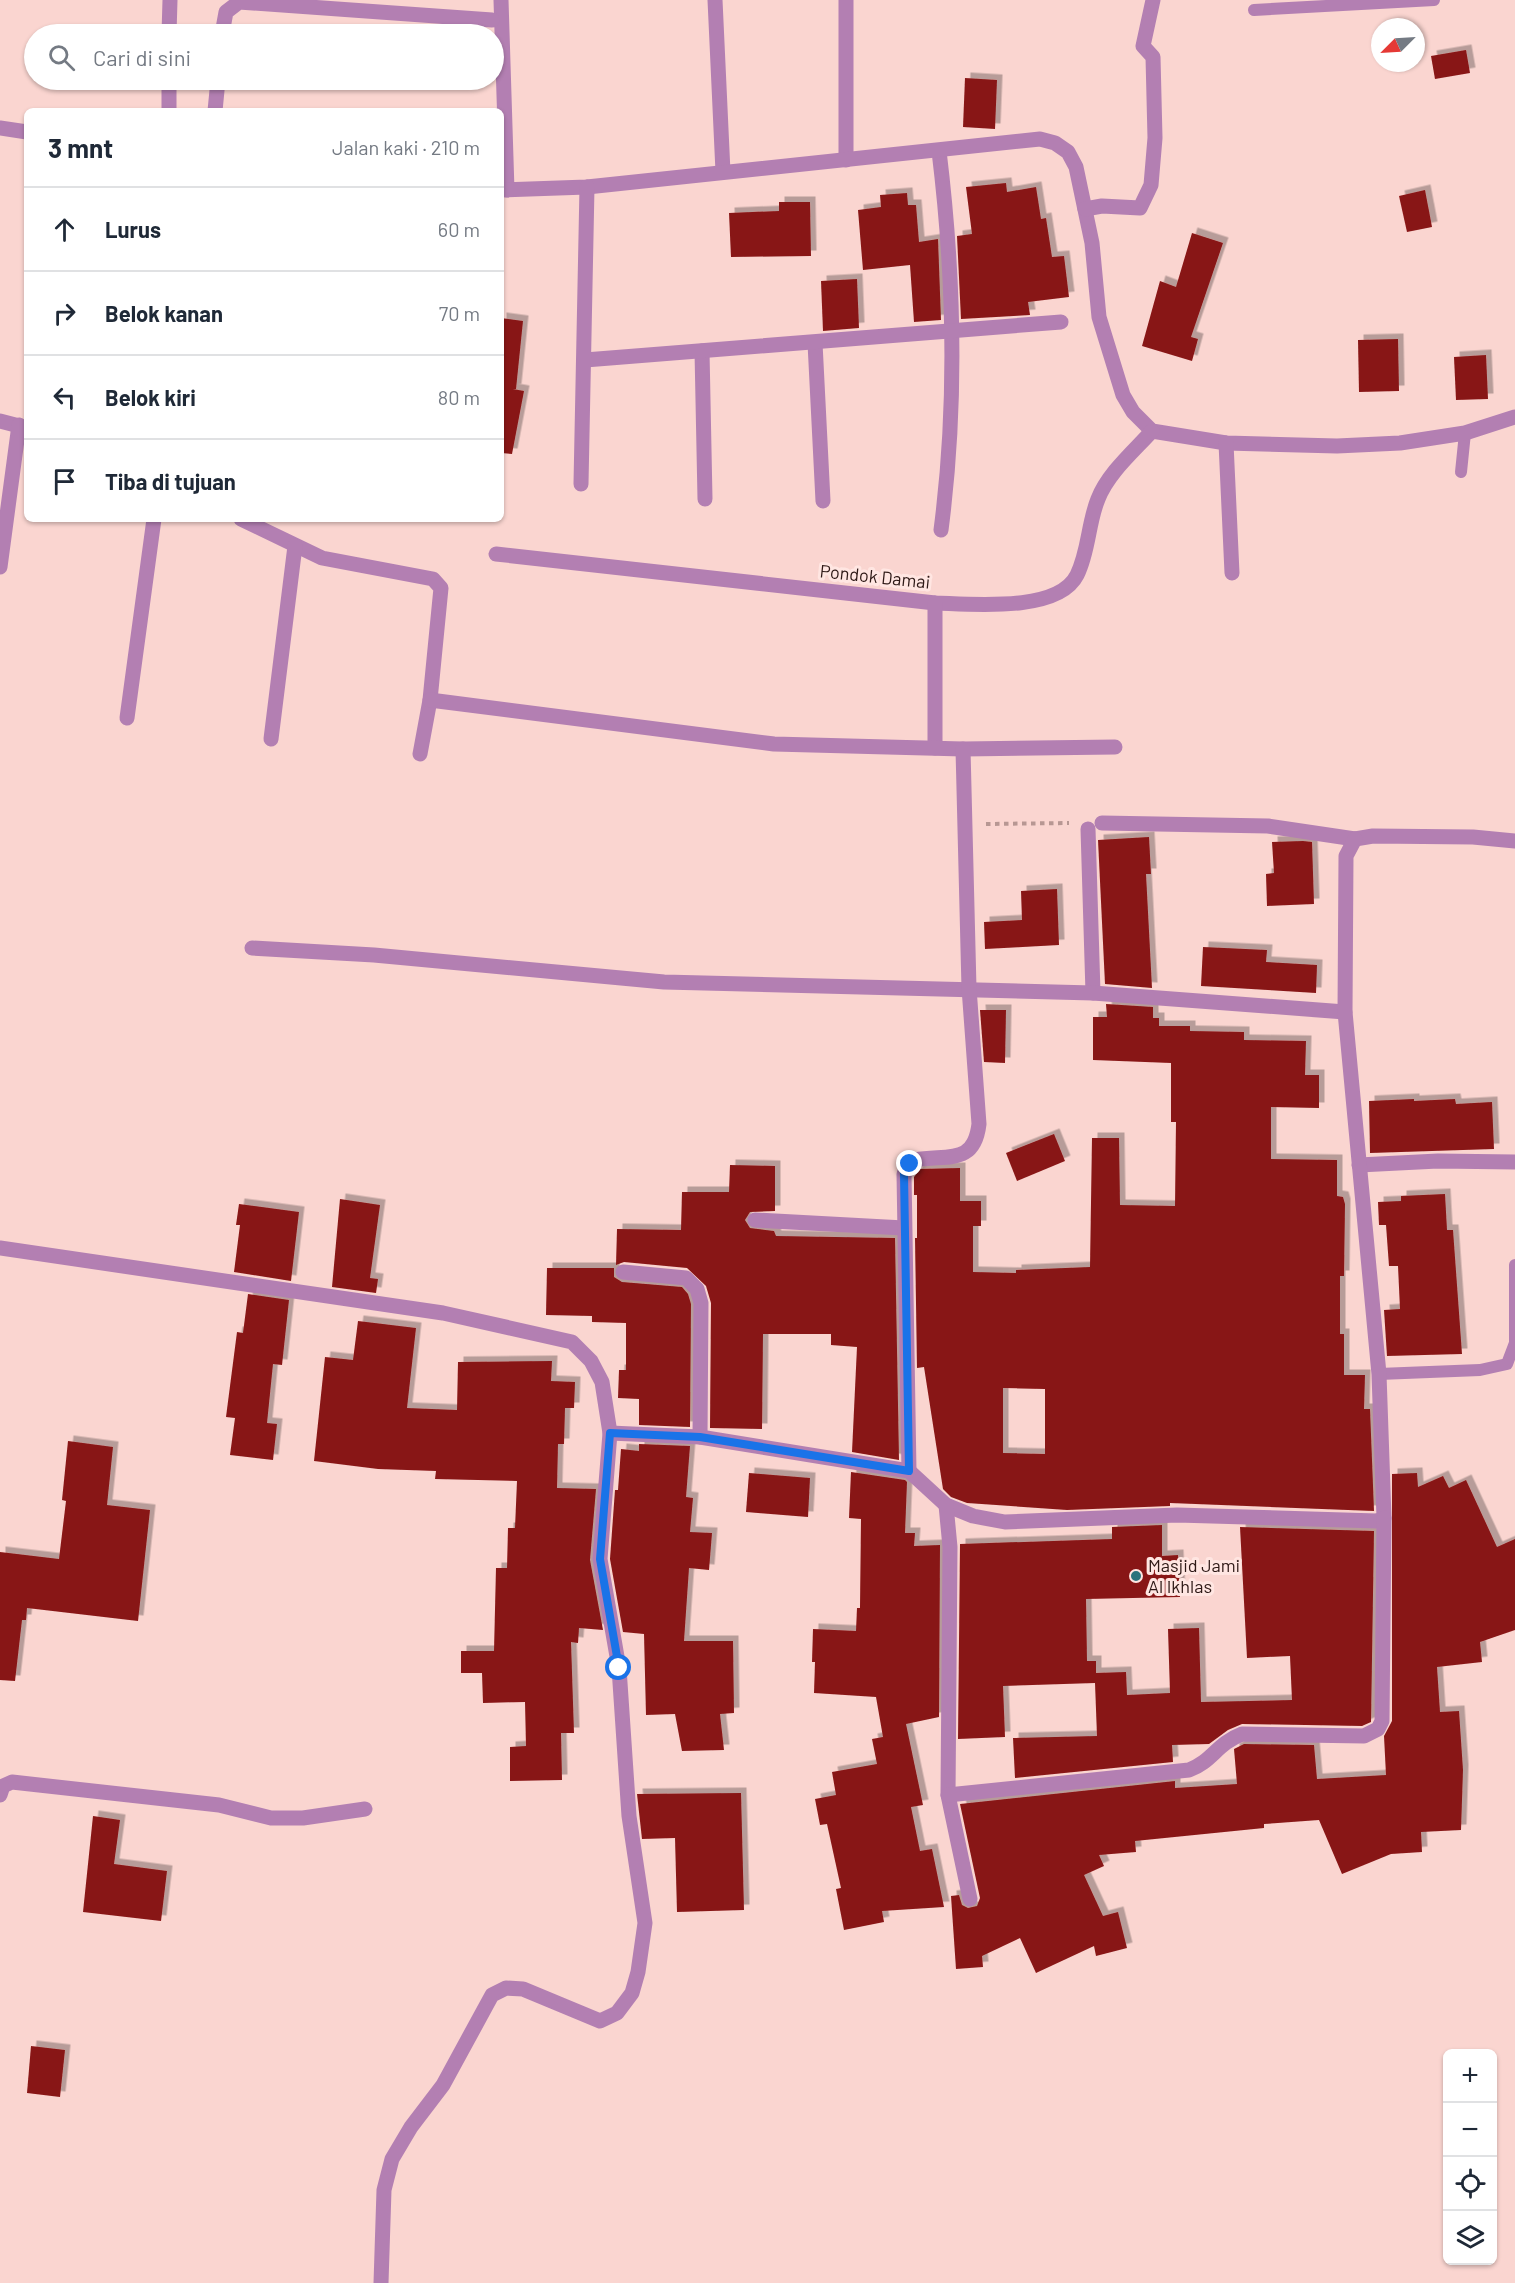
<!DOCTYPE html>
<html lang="id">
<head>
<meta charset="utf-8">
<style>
	:root { --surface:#fff; --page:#f2f2f3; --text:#1f2937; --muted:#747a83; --line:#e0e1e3 }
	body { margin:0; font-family:Barlow,sans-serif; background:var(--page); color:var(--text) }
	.controls { position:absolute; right:18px; bottom:18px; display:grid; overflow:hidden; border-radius:9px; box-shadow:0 2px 4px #0004 }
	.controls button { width:54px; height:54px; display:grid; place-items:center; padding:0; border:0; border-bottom:2px solid var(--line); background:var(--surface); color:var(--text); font:30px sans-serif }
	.compass { position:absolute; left:1371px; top:18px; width:54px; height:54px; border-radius:50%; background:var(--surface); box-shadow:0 2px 4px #0004; rotate:246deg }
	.stop { position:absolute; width:18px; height:18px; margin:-14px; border:4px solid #1a73e8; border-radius:50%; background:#fff }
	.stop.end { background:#1a73e8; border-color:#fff; box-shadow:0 2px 6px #0008 }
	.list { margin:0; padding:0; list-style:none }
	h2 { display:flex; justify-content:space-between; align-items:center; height:78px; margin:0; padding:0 24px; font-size:26px }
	h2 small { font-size:20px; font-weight:400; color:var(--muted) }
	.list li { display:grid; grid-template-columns:39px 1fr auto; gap:18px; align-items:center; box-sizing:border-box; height:84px; padding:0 24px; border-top:2px solid var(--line) }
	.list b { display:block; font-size:22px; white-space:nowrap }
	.list em { font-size:20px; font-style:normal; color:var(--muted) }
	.icon { flex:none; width:33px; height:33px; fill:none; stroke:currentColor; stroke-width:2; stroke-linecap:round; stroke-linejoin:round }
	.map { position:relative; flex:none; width:1515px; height:2283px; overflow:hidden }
	.search { position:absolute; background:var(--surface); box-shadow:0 2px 4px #0004; left:24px; top:24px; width:480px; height:66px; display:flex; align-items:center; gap:15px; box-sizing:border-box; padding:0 21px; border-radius:33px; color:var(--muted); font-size:22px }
	.panel { position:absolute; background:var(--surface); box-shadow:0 2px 4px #0004; left:24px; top:108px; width:480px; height:414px; border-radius:9px }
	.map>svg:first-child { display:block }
</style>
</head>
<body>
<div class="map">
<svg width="1515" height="2283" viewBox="0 0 1515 2283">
	<defs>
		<filter id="shadow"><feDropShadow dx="5.5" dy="-5.5" stdDeviation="0" flood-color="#0004"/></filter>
	</defs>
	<rect width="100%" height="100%" fill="#fad5d0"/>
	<g fill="#881515" fill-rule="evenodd" filter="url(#shadow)">
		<path d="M1466 50 1470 73 1435 79 1431 56Z"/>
		<path d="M965 78 997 80 995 129 963 127Z"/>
		<path d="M1006 183 1007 192 1036 187 1041 219 1046 218 1052 257 1064 256 1069 297 1028 302 1030 315 961 319 957 236 972 234 966 187Z"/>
		<path d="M1425 190 1432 227 1407 232 1399 196Z"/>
		<path d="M907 193 908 205H916L919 242 938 239 941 320 914 322 910 265 863 270 858 210 881 207 880 195Z"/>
		<path d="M779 202H810L811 256 731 257 729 213 779 211Z"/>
		<path d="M1192 233 1223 243 1191 337 1198 339 1192 361 1142 346 1160 281 1176 287Z"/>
		<path d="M857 279 859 328 823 331 821 281Z"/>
		<path d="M501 318 523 321 516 389H513L524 391 512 454 501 453Z"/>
		<path d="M1398 339 1399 391 1359 392 1358 340Z"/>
		<path d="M1486 355 1488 399 1456 400 1454 357Z"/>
		<path d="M1149 837 1151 874H1146L1152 988 1105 984 1098 840Z"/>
		<path d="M1303 841 1312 842 1314 904 1267 906 1266 874 1274 873 1272 842Z"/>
		<path d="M1057 889 1059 945 985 949 984 922 1022 920 1021 891Z"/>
		<path d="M1203 947 1267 950 1266 962 1317 965 1316 993 1201 986Z"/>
		<path d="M1106 1004 1153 1007V1018H1159V1026H1190V1031L1244 1032V1040L1306 1041 1305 1075H1319V1108L1271 1107V1159L1337 1160V1196L1343 1197 1345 1204 1344 1276H1340V1334H1344V1375H1365L1364 1409H1370L1374 1511 1170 1503V1506L1067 1510 967 1503 951 1497 943 1489 924 1367 917 1368 915 1238H917V1195H914V1177L920 1169 960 1168V1201H981V1226H973V1272L1016 1273V1270L1090 1267 1092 1138H1119L1120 1205 1175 1206 1176 1122H1171V1063L1093 1060V1017H1107ZM1003 1388 1045 1389V1454L1003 1453Z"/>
		<path d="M980 1010H1006L1005 1063 984 1062Z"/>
		<path d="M1414 1099V1101L1455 1099 1456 1104 1492 1102 1494 1149 1370 1153 1369 1101Z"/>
		<path d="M1054 1134 1065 1161 1017 1181 1006 1153Z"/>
		<path d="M730 1165 775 1166V1211L750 1212 745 1220 750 1228 774 1231 776 1236 895 1238 899 1460 852 1452 857 1347 831 1345V1334H763L762 1429 710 1428 711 1303 706 1286 687 1268 624 1262 616 1265 617 1229 681 1230 682 1192H729Z"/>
		<path d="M1445 1194 1447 1230H1453L1462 1354 1387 1356 1384 1310 1400 1309 1398 1266H1389L1386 1225H1379L1378 1202 1401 1201V1196Z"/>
		<path d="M340 1199 380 1205 370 1278 378 1279 376 1293 332 1287Z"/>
		<path d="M239 1204 299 1212 291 1281 234 1272 240 1225H236Z"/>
		<path d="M547 1268H614V1277L622 1282 682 1287 688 1294 691 1304 690 1427 639 1425V1399L618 1398 619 1370H626V1323L592 1322V1316L546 1315Z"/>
		<path d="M248 1294 289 1300 282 1365 273 1364 267 1423 277 1424 273 1460 230 1455 235 1418 226 1417 237 1332 243 1333Z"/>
		<path d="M358 1321 416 1328 407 1408 457 1410 458 1362 552 1361 551 1381 575 1382 574 1408H565L564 1444H558L557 1488 596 1489 590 1560 603 1630 579 1628 578 1643 571 1642 574 1733H561L562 1780 510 1781V1747L526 1746 525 1702 483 1703 482 1673H461V1651H494L496 1568H507L508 1528H515L517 1481 435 1479 436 1471 378 1469 314 1461 325 1357 353 1360Z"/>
		<path d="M68 1441 113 1447 107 1505 150 1510 138 1621 27 1608 26 1620H22L15 1681 0 1680V1552L59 1559 66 1501 62 1500Z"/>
		<path d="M639 1444 690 1446 686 1497 693 1498 690 1532 712 1533 709 1570 689 1568 684 1641H733L734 1713 720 1714 724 1750 682 1751 675 1714 646 1715 644 1634 623 1632 610 1559 615 1490H618L621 1449 639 1451Z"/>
		<path d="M851 1472 905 1480 907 1482 905 1533H915L914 1546 940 1545 939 1717 906 1724 923 1805 911 1807 920 1851 932 1849 944 1907 882 1911 884 1922 844 1930 836 1889 841 1888 827 1824 820 1825 815 1799 836 1795 832 1772 877 1764 872 1739 883 1737 876 1697 814 1693 815 1662H812L813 1629 856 1631 857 1608H860L861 1519 849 1518Z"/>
		<path d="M749 1473 810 1478 808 1517 746 1512Z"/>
		<path d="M1417 1473 1418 1487 1443 1476 1449 1488 1466 1480 1497 1547 1515 1539V1630L1480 1642 1482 1662 1437 1667 1440 1712 1459 1711 1463 1770 1461 1830 1421 1832 1422 1852 1391 1854 1342 1874 1319 1820 1264 1824V1828L1135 1841 1136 1852 1099 1855 1104 1866 1084 1875 1103 1916 1118 1912 1127 1948 1096 1956 1094 1946 1036 1973 1020 1938 982 1956 983 1967 956 1969 951 1896 959 1895 962 1905 968 1908 977 1906 980 1898 960 1804 1175 1781V1788L1237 1784 1234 1749 1244 1744 1314 1745 1317 1779 1386 1775 1384 1736 1392 1721V1474Z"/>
		<path d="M1162 1525V1556L1178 1555 1180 1597 1086 1599 1087 1661H1096V1673L1126 1672 1127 1695 1170 1693 1168 1629 1199 1628 1201 1702 1292 1700 1290 1656 1247 1658 1240 1527 1374 1531 1371 1722 1362 1726 1242 1724 1228 1730 1209 1744 1172 1745 1173 1762 1015 1778 1013 1738 1097 1736 1095 1683 1003 1686 1005 1737 958 1739 960 1544 1112 1539V1527Z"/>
		<path d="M741 1793 744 1910 677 1912 675 1838 642 1839 637 1794Z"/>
		<path d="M93 1816 120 1820 114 1864 167 1871 161 1921 83 1912Z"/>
		<path d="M31 2046 65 2050 60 2097 27 2093Z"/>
	</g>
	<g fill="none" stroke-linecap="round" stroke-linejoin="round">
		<path stroke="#b79793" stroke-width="4" stroke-dasharray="4.5 4.5" stroke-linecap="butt" d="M986 824 1069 823"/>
		<g stroke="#b37fb2" stroke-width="12">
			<path d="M1254 10 1434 0"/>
			<path d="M1461 472 1465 433"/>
			<path d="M1379 1374 1480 1370 1507 1364 1515 1343V1265"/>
		</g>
		<g stroke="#b37fb2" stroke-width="15">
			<path d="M501 0 507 190"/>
			<path d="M715 0 723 172"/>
			<path d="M169 34 170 0"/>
			<path d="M222 34 226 12 239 2 492 20"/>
			<path d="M169 80V111"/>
			<path d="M215 111 218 80"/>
			<path d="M0 128 27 132"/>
			<path d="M939 151C954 274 957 407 941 530"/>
			<path d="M846 160V0"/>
			<path d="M501 190 587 187 1040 139 1055 143 1068 152 1076 167 1092 243 1099 317 1123 395 1133 412 1152 431 1226 443 1337 446 1400 443 1465 433 1515 417"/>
			<path d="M1085 209 1102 206 1140 208 1151 185 1155 138 1153 57 1143 46 1153 0"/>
			<path d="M815 343 823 501"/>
			<path d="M702 351 705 499"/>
			<path d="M585 360 1061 322"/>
			<path d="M0 421 27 428"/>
			<path d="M1226 443 1232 573"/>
			<path d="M581 484 587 187"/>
			<path d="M241 519 322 558 433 579 441 588 430 700 420 754"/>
			<path d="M496 554 935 603C971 604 1058 613 1077 575 1089 551 1088 523 1098 499 1108 473 1134 451 1152 431"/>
			<path d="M0 567 19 425"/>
			<path d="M935 603V748"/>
			<path d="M430 700 774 744 963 749 1115 747"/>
			<path d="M127 718 154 519"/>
			<path d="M271 739 295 546"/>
			<path d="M1102 823 1268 826 1355 839 1373 836 1473 837 1515 841"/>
			<path d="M1088 829 1093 993"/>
			<path d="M252 948 374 955 664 982 1093 993 1345 1012"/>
			<path d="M1359 1165 1438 1161 1515 1162"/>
			<path d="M755 1220 904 1228"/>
			<path d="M0 1248 443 1313 572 1342 591 1361 602 1382 610 1433 600 1559 619 1668 629 1816 645 1923 638 1972 632 1993 617 2013 600 2021 523 1989 506 1988 492 1995 443 2085 411 2127 392 2159 384 2190 381 2283"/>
			<path d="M623 1272 686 1278 697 1289 701 1303 700 1437"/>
			<path d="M610 1433 700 1437 909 1471 946 1505 973 1516 1005 1522 1177 1515 1377 1521 1384 1518 1379 1374 1345 1012 1346 856 1355 839"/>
			<path d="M909 1471 904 1174 915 1160C947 1154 974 1166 979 1124L969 988 963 749"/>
			<path d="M946 1505 950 1547 948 1795 970 1899"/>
			<path d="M0 1795 3 1786 12 1782 219 1805 271 1818H303L365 1809"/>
			<path d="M948 1795 1189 1770C1213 1761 1216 1744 1242 1734L1364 1736 1378 1729 1382 1721 1384 1518"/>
		</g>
	</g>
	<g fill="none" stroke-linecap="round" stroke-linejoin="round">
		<path stroke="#1a73e8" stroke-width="8" d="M619 1668 600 1559 610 1433 700 1437 909 1471 904 1174 910 1164"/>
	</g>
	<circle fill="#2a737c" stroke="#ffe6e2" stroke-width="2" cx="1136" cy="1576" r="6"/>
	<g text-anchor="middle" stroke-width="6" stroke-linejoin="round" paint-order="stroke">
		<g font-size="18" fill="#2e1916" stroke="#ffe6e2">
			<text transform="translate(875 577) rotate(6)" y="6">Pondok Damai</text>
		</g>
		<g font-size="18" fill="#2e1916" stroke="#ffe6e2" text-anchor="start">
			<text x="1148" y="1572">Masjid Jami<tspan x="1148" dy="21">Al Ikhlas</tspan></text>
		</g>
	</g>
</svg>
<div class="controls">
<button>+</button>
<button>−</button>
<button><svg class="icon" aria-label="locate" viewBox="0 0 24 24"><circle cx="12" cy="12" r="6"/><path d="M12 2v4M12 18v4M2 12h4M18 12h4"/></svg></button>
<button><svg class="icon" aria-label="layers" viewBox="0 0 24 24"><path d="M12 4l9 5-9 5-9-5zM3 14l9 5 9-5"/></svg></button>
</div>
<svg class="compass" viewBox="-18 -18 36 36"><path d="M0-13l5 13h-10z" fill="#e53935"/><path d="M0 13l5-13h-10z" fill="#747a83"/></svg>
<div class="stop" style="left:619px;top:1668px"></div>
<div class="stop end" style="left:910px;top:1164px"></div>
<div class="search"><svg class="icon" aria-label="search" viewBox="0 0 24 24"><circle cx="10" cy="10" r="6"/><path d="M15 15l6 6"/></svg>Cari di sini</div>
<section class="panel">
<h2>3 mnt<small>Jalan kaki · 210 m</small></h2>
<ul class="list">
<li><svg class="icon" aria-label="ahead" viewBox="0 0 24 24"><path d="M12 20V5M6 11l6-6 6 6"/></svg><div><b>Lurus</b></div><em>60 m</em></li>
<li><svg class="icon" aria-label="right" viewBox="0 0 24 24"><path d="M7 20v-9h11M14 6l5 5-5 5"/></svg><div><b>Belok kanan</b></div><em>70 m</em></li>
<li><svg class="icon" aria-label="left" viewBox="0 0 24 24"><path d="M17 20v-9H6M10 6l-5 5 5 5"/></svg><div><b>Belok kiri</b></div><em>80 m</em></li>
<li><svg class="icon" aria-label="arrive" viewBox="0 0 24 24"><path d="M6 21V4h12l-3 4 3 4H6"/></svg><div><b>Tiba di tujuan</b></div></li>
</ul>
</section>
</div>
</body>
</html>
